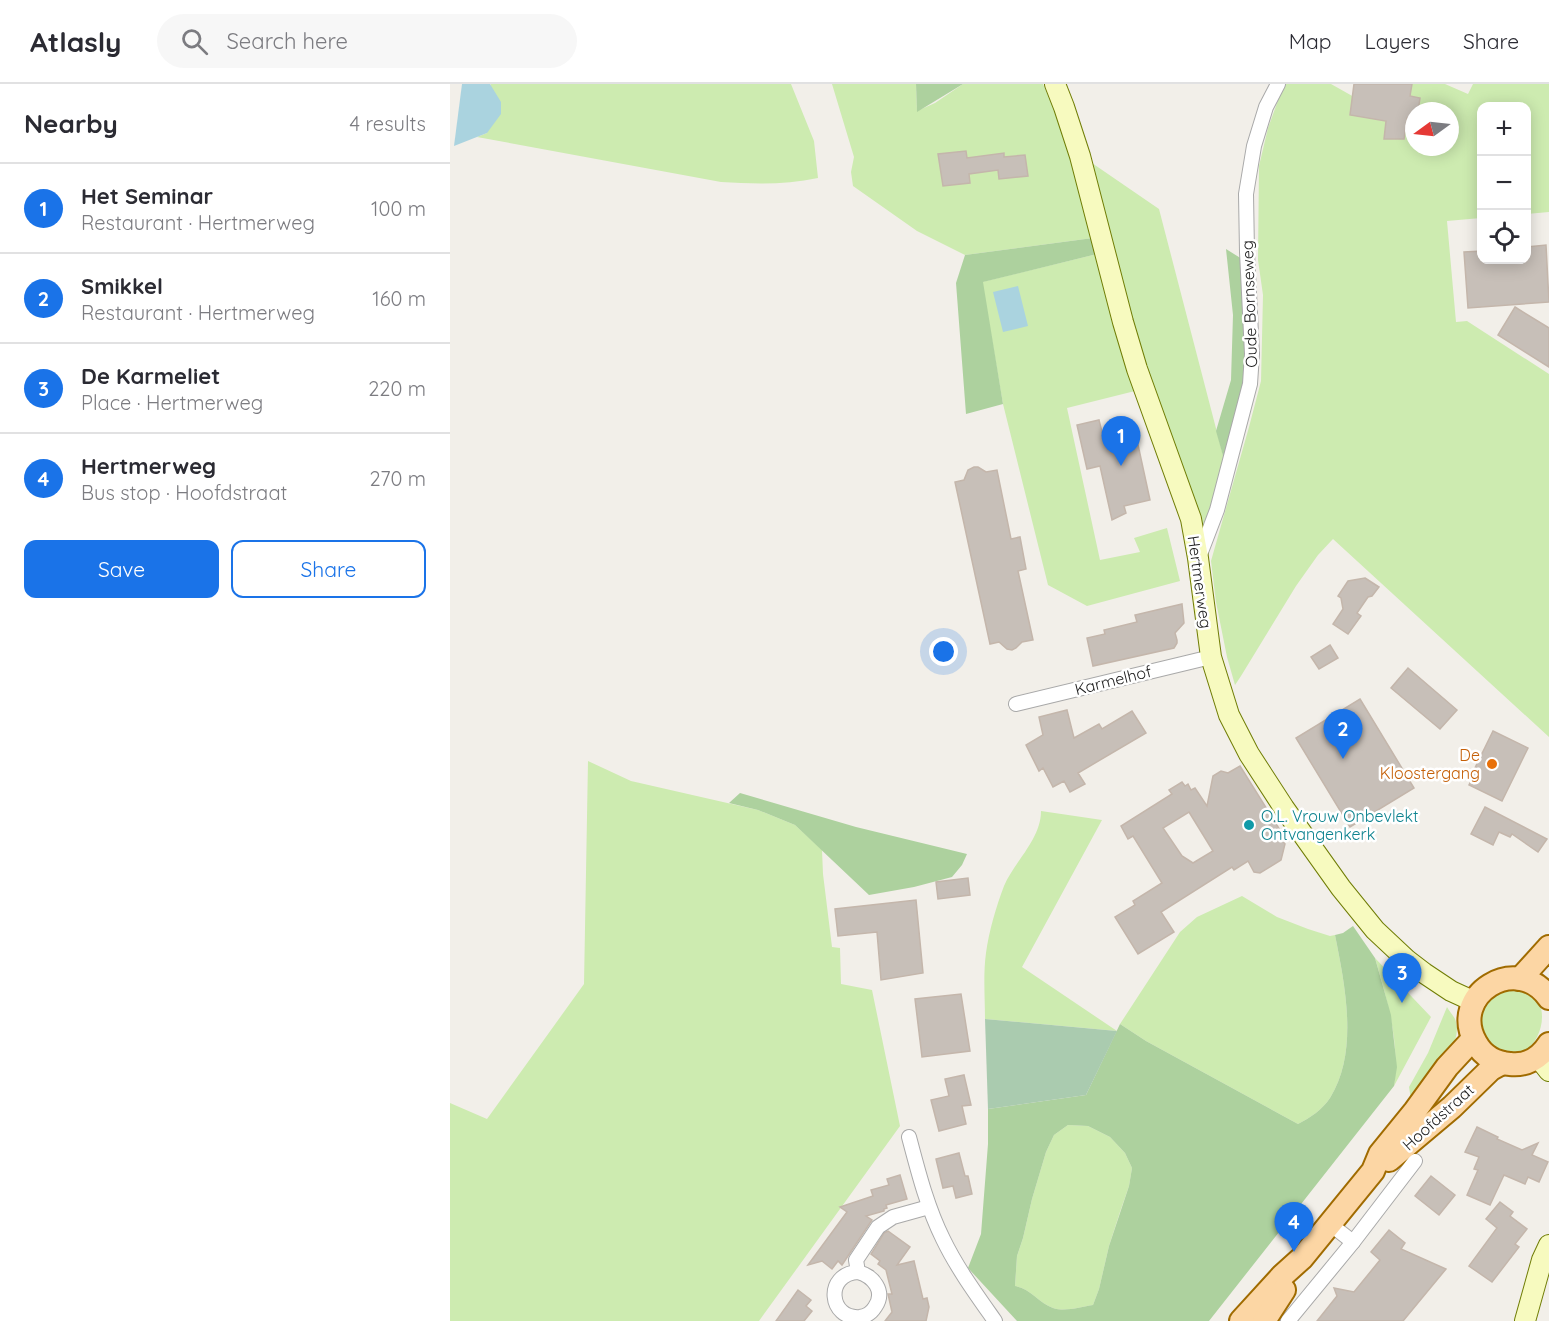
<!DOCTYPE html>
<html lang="en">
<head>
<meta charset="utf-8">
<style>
	:root { --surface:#fff; --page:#f7f7f7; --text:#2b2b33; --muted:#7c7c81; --line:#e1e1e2; --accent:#1a73e8 }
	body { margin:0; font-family:Quicksand,sans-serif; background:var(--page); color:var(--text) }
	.controls { position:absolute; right:18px; top:18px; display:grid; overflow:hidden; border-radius:12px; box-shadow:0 3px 15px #0003 }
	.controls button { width:54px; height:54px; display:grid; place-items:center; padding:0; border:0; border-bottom:2px solid var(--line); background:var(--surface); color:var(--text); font:30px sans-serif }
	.compass { position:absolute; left:955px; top:18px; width:54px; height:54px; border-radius:50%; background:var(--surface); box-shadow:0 3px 15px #0003; rotate:255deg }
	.you { position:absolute; left:494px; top:568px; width:21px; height:21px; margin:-15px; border:4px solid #fff; border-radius:50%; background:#1a73e8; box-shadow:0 0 0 9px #1a73e833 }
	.badge { display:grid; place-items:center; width:39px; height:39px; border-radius:50%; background:var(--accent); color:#fff; font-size:20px; font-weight:700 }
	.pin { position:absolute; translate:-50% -50px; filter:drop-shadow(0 2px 3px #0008) }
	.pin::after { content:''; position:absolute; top:32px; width:21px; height:18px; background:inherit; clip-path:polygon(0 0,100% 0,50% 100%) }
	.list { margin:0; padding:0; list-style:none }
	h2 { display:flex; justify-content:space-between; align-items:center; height:78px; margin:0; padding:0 24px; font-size:26px }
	h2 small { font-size:20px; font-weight:400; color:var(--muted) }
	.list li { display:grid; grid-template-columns:39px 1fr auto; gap:18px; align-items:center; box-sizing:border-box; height:90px; padding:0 24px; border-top:2px solid var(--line) }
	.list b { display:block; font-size:22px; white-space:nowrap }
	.list p { margin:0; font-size:20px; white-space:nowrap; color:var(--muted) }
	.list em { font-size:20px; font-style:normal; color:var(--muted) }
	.actions { display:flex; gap:12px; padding:18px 24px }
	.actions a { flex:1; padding:14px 0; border:2px solid var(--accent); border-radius:12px; text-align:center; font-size:21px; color:var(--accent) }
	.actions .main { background:var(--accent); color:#fff }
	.icon { flex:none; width:33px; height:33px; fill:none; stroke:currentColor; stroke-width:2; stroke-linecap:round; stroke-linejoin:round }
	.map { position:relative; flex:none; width:1099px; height:1237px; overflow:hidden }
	header { display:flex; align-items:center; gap:36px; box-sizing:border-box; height:84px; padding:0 30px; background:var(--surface); border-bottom:2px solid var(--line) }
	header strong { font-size:28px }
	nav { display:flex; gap:33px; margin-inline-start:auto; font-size:21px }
	.search { width:420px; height:54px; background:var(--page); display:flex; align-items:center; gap:15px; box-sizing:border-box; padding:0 21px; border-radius:33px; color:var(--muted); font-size:22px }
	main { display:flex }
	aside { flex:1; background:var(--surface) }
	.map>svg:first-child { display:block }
</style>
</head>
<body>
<header>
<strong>Atlasly</strong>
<div class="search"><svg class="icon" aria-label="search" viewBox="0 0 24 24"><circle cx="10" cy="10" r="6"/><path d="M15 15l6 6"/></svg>Search here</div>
<nav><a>Map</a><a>Layers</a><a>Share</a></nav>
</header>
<main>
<aside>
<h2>Nearby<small>4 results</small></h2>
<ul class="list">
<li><span class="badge">1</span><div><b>Het Seminar</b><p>Restaurant · Hertmerweg</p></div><em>100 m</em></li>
<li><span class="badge">2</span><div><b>Smikkel</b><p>Restaurant · Hertmerweg</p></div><em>160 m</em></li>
<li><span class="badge">3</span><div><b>De Karmeliet</b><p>Place · Hertmerweg</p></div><em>220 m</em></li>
<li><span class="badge">4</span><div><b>Hertmerweg</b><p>Bus stop · Hoofdstraat</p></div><em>270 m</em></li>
</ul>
<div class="actions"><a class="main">Save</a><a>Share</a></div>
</aside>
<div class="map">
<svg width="1099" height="1237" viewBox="0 0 1099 1237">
	<rect width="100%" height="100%" fill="#f2efe9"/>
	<g fill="#cdebb0" fill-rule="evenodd">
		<path d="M40 0H341L364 57 368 94C336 101 304 100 271 98L27 53 37 49 41 1Z"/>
		<path d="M382 0H466L467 27 485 19 513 0H593L614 49 643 154 515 171 467 147 403 102 401 88 404 73Z"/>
		<path d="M834 0H881L936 31 953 0H995L1018 10 1023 0H1099V128L1077 130 1076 22H1032L1031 134 997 137 1006 238 1017 237 1099 290V653L883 455 868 471 846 502 791 592 785 601 777 573 766 518 761 477 799 343 811 297 813 211 808 176 809 82 818 44ZM964 27H1000V63H964Z"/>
		<path d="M639 77 709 125 775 379 753 447C723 361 692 275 667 187 657 151 649 114 639 77Z"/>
		<path d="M647 170 689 306 617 324 650 476 690 468 684 454 717 444 730 497 637 522 598 501 553 320 532 198Z"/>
		<path d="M138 677 181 697 308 726 345 741 372 766 373 790 382 863 390 864 391 900 422 906 450 1042 309 1237H0V1019L37 1035 134 900Z"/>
		<path d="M591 727 652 736 572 883 667 947 535 935C535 914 533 891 536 869 539 847 546 823 554 802 565 777 591 755 591 727Z"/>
		<path d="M792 812 827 833 858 845 880 852 885 851C895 901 909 968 880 1014 873 1025 860 1034 848 1040L696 957 670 940 730 848 747 833Z"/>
		<path d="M925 874 981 933 944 1002C950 957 937 916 925 874Z"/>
		<path d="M1047 906H1075C1079 910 1085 914 1089 918 1099 940 1083 975 1057 970 1056 969 1049 966 1048 966 1045 964 1042 964 1040 962 1036 958 1032 951 1029 946L1033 919Z"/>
		<path d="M997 923C999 927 1003 931 1005 935 1016 962 977 998 961 1016L959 1003 978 969Z"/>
		<path d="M618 1041 638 1042 660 1053 675 1069 682 1084 679 1102 670 1128 659 1162 649 1205 643 1221C631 1223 615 1228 603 1224 589 1219 580 1204 565 1202L567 1172 573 1154 582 1115 596 1068 604 1051Z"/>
	</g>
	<g fill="#add19e" fill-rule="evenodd">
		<path d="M466 0H513L467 28Z"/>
		<path d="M643 154 647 170 533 198 553 320 516 330 506 199 515 171Z"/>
		<path d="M776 165 792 175 796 292 775 379 766 347 781 296 783 231Z"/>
		<path d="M290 709 406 743 517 770 512 781 502 793 464 803 419 811 345 741 308 726 279 719Z"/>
		<path d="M903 842 925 874 941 931 947 983 944 1002 759 1237H567L518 1184 531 1150 538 1060V1025L636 1011 670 940 696 957 848 1040C860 1034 873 1025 880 1014 909 968 895 901 885 851L893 849ZM618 1041 638 1042 660 1053 675 1069 682 1084 679 1102 659 1162 649 1205 643 1221C631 1223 615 1228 603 1224 589 1219 580 1204 565 1202L567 1172 573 1154 582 1115 596 1068 604 1051Z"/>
	</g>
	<path fill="#aacbaf" d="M535 935 667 947 636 1011 538 1025Z"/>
	<g fill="#aad3df">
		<path d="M12 0H40L51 18V30L37 49 4 62Z"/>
		<path d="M568 202 578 242 553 248 543 208Z"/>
	</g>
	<g fill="#c7bfb8" stroke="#c4b6ab" stroke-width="1.5" fill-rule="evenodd">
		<path d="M904 0H962L960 12 970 14 968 27H964V35L957 34 954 55H934L936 37 900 31Z"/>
		<path d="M516 67 517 74 554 69V73L575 71 578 92 549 95 548 86 519 90 520 99 493 102 488 70Z"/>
		<path d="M1096 161 1099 218 1018 224 1014 168 1032 167V176H1077V163Z"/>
		<path d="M1065 223 1099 244V283L1048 251Z"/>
		<path d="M649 336 652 348 678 342 680 348 685 347 700 416 674 422 676 429 662 436 650 382 637 385 627 341Z"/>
		<path d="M524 383H528L536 388 547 386 561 455 570 453 576 485 568 487 583 556 572 558 566 564 562 566 557 565 549 558 540 560 505 398 514 396 518 386Z"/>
		<path d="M915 494 929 503 922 512 918 513 907 529 911 532 898 550 883 540 893 525 891 514 888 512 898 497Z"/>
		<path d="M732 520 734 539 725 549 727 556V559L724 564 643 582 637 554 655 550 654 546 687 538 685 531Z"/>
		<path d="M880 561 888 574 869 585 861 573Z"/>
		<path d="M958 584 1007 626 990 645 941 604Z"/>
		<path d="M910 615 964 704 900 743 846 654Z"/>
		<path d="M617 626 624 654 649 640 652 645 682 627 696 649 628 689 635 700 620 708 614 697 603 703 593 684 589 687 576 661 593 651 589 633Z"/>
		<path d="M1043 647 1078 664 1052 717 1019 701 1023 693 1021 692Z"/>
		<path d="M790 682 830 746 827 748 835 760 831 776 810 789 804 788 798 777 784 786 782 783 711 828 724 848 688 870 665 833 685 821 683 817 712 799 683 752 678 755 671 742 722 710 719 706 732 698 735 702 738 700 741 706 745 704 757 722 763 692 771 687 778 689ZM739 728 763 767 743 779 732 772 713 744Z"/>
		<path d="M1035 723 1097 755 1088 768 1062 750 1060 753 1049 748 1043 761 1021 750Z"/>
		<path d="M518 794 520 811 488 815 486 798Z"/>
		<path d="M466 816 473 889 431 896 427 848 388 852 385 825Z"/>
		<path d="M511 910 520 967 472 973 465 915Z"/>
		<path d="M514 991 521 1021 512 1022 516 1040 489 1047 481 1016 499 1012 495 995Z"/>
		<path d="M1027 1043 1048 1053 1047 1055 1072 1066 1088 1059 1082 1071 1098 1078 1089 1098 1078 1093 1075 1100 1054 1091 1040 1121 1017 1111 1028 1086 1024 1085 1029 1073 1015 1068Z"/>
		<path d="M509 1069 515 1092H518L522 1110 506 1114 503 1102 493 1104 486 1075Z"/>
		<path d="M450 1091 457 1115 436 1121 437 1124 434 1125V1127L416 1132 422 1136 392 1181 388 1177 382 1185 372 1177 358 1181 397 1128 390 1123 423 1112 421 1106 439 1101 437 1095Z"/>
		<path d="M981 1092 1005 1111 989 1131 965 1112Z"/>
		<path d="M1050 1118 1063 1128 1060 1132 1077 1145 1065 1160 1069 1163 1042 1198 1019 1182 1047 1144 1036 1135Z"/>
		<path d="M939 1146 955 1159 951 1165 996 1185 953 1237H867L887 1212 884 1204 904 1208 930 1176 921 1168Z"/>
		<path d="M438 1147 460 1163 447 1181 464 1177 473 1215 477 1214 479 1223 476 1237H435L442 1228 438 1210H442L436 1186 428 1180 430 1177 421 1170 434 1149Z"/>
		<path d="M348 1206 361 1216 356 1222 362 1227 354 1237H326Z"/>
	</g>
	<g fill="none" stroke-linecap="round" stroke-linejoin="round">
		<g stroke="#a9a9a9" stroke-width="16">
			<g id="street">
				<path d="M749 473 767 426 800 300 802 270 797 168 796 110 804 62 816 23 828 0"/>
				<path d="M566 620 761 573"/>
				<path d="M459 1053C468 1087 477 1123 493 1155 507 1184 526 1210 545 1237"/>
				<path d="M880 1140 903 1158"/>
				<path d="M408 1188C423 1192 436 1207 425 1223 422 1228 416 1232 410 1233 379 1236 374 1190 408 1188L406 1176 428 1143 443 1133 479 1123"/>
				<path d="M838 1237 903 1158 965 1077"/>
			</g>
		</g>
		<g stroke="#707d05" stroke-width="22">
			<g id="secondary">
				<path d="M605 0 614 23 630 72 673 238 687 285 741 435 748 474 761 573 779 631 799 670 834 724 891 804 925 846 957 876 974 889 1001 907 1025 918"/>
				<path d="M1088 973 1099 987"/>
				<path d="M1075 1237 1092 1176 1099 1161"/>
			</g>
		</g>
		<g stroke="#a06b00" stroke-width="26">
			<g id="primary">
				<path d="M1070 895 1099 863"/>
				<path d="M1099 914C1067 868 998 911 1026 959 1033 972 1046 979 1060 980 1076 982 1090 974 1099 960"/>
				<path d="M939 1076 1002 1023 1041 985 1052 979"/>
				<path d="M791 1237 832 1192 852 1174 923 1087 930 1070 965 1027 997 983 1023 955"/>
				<path d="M814 1237 834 1206"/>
			</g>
		</g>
		<use href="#street" stroke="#fff" stroke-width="14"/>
		<use href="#secondary" stroke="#f7fabf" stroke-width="20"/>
		<use href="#primary" stroke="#fcd6a4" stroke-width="22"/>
	</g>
	<circle fill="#e8710a" stroke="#fff" stroke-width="2" cx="1042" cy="680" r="6"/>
	<circle fill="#0f9aa8" stroke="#fff" stroke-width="2" cx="799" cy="741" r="6"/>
	<g text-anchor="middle" stroke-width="5" stroke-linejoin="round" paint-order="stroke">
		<g font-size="16" fill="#222" stroke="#fff">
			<text transform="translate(799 220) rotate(-92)" y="6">Oude Bornseweg</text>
			<text transform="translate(750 498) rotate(82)" y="6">Hertmerweg</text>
			<text transform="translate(663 596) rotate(-14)" y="6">Karmelhof</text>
			<text transform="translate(988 1033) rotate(-42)" y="6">Hoofdstraat</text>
		</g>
		<g font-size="16" fill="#c56008" stroke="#fff" text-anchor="end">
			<text x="1030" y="677">De<tspan x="1030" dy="18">Kloostergang</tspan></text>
		</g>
		<g font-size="16" fill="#0d838f" stroke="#fff" text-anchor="start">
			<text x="811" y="738">O.L. Vrouw Onbevlekt<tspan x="811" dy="18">Ontvangenkerk</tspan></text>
		</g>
	</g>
</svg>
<div class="controls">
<button>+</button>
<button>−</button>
<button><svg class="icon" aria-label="locate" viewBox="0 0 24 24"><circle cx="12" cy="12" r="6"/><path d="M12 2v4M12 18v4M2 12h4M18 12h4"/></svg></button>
</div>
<svg class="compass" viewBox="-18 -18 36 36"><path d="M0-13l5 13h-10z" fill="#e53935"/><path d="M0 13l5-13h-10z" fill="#7c7c81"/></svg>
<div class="you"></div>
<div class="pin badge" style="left:671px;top:382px">1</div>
<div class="pin badge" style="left:893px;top:675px">2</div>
<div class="pin badge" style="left:952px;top:919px">3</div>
<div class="pin badge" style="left:844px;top:1168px">4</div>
</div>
</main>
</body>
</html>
